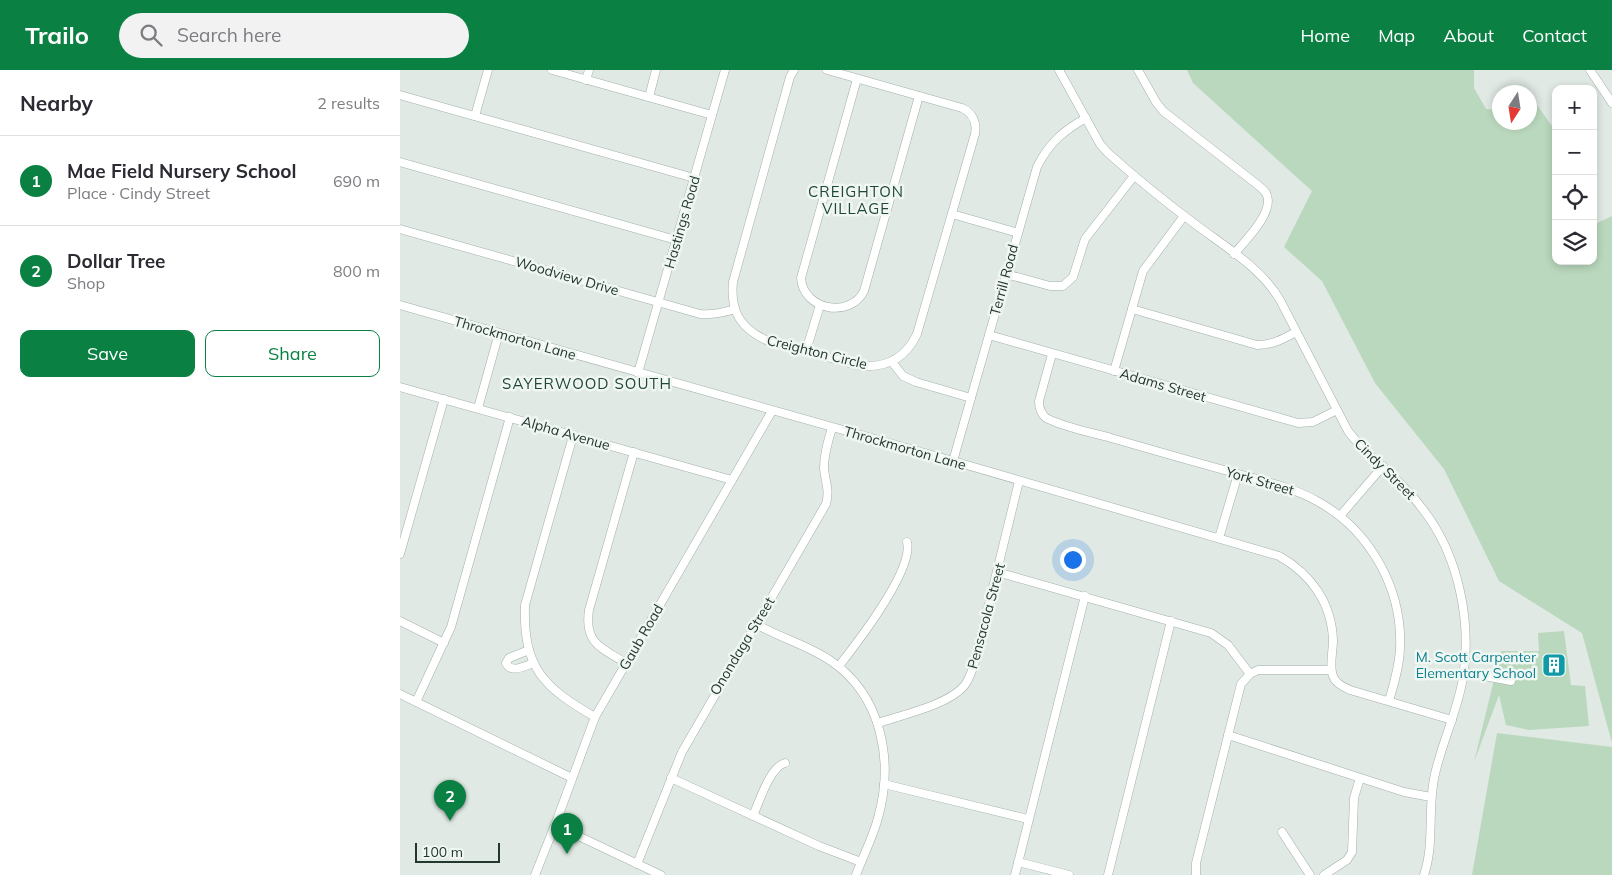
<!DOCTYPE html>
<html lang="en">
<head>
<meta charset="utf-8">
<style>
	:root { --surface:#fff; --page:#f2f2f3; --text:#2b2b33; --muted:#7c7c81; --line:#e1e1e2; --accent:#0b8043 }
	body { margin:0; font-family:Mulish,sans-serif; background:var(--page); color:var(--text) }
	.controls { position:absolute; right:15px; top:15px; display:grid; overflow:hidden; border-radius:10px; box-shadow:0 2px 8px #0003 }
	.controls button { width:45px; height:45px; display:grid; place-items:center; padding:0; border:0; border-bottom:1px solid var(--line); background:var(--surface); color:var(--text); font:25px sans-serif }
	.compass { position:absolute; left:1092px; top:15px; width:45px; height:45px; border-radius:50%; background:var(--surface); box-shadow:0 2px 8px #0003; rotate:192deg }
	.scale { position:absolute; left:15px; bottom:12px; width:85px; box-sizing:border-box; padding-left:5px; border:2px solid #22382e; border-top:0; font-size:14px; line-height:18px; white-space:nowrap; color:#22382e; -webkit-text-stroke:4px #f0f6f2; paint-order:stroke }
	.you { position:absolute; left:672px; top:489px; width:18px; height:18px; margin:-12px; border:4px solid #fff; border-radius:50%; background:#1a73e8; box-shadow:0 0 0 8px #1a73e833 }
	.badge { display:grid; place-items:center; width:32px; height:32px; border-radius:50%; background:var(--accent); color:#fff; font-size:16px; font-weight:700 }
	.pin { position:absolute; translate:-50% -41px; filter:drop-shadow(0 1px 2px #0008) }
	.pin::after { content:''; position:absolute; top:26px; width:18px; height:15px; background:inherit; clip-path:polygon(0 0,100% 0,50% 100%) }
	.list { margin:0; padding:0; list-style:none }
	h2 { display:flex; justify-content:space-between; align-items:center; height:65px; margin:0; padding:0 20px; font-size:21px }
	h2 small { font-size:16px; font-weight:400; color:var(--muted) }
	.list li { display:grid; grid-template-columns:32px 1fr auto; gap:15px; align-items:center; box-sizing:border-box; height:90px; padding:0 20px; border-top:1px solid var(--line) }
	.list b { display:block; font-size:19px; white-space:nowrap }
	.list p { margin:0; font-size:16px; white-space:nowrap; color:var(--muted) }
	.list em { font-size:16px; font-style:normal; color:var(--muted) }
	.actions { display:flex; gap:10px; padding:15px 20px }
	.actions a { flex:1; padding:11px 0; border:1px solid var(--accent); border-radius:10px; text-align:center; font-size:18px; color:var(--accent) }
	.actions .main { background:var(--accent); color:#fff }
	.icon { flex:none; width:28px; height:28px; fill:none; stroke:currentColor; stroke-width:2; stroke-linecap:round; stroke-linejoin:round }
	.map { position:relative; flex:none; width:1212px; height:805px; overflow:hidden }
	header { display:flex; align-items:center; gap:30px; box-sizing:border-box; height:70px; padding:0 25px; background:var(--accent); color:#fff }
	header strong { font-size:24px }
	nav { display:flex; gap:28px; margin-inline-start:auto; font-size:18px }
	.search { width:350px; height:45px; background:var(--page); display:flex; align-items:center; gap:12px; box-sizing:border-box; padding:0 18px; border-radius:28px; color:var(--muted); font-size:19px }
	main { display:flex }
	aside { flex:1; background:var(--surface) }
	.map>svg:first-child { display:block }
</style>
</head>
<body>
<header>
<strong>Trailo</strong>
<div class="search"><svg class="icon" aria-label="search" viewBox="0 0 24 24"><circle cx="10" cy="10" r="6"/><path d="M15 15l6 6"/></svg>Search here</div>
<nav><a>Home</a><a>Map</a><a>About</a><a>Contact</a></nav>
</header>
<main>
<aside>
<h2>Nearby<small>2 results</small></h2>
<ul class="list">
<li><span class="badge">1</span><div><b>Mae Field Nursery School</b><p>Place · Cindy Street</p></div><em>690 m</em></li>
<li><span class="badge">2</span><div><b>Dollar Tree</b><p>Shop</p></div><em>800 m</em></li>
</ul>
<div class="actions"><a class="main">Save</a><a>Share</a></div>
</aside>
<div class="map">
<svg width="1212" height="805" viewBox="0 0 1212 805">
	<rect width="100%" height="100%" fill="#e0e9e3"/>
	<g fill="#bad8bd">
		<path d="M787 0H1074V18L1086 39 1099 40 1100 52H1130V25L1156 62V191H1193V148L1197 153 1212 146V673L1182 563 1099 511 1044 399 975 313 922 211 884 177 912 121 793 13Z"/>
		<path d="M1164 561 1171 615 1185 616 1189 656 1129 660 1106 655 1099 625 1074 692 1101 581H1139L1138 563Z"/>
		<path d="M1097 663 1212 677V805H1072Z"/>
	</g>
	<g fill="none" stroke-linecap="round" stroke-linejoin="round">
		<g stroke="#a3b0a9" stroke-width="9">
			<g id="minor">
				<path d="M152 0 312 45"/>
				<path d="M394 0 390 7 333 212C330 242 341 259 368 271L460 296C486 298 506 288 517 264L575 64C577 53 573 43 562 38L427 0"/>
				<path d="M659 0 700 74 708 83C735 107 763 130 791 151 822 175 860 196 880 230L948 361C969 389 1000 408 1021 437 1059 484 1073 554 1062 613 1056 644 1042 673 1035 704 1027 737 1035 773 1024 805"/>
				<path d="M738 0 756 32 763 41 854 112C858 115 863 119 866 123 876 141 845 171 834 184"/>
				<path d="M1190 0 1212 33"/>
				<path d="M457 9 401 208C403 240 450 249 464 221L519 26"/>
				<path d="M186 10 189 0"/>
				<path d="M0 25 294 108"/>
				<path d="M249 27 256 0"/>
				<path d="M75 46 88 0"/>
				<path d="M0 92 276 170"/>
				<path d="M552 144 618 163"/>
				<path d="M0 159 300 244C313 245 323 243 335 239"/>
				<path d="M606 204 650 216H663L673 207 685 169 734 106"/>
				<path d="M0 235 553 391 879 486C911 504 932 533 933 571 933 581 929 596 933 606 935 613 943 617 950 620L1052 650"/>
				<path d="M732 239 857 275C872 275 883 269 896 262"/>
				<path d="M589 265 898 353 913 352 937 340"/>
				<path d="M406 281 420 235"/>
				<path d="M652 284 639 331C639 339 641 343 646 348 666 358 690 362 711 368 753 380 794 392 835 403 863 411 892 417 917 431 970 460 1003 519 1000 579 999 597 994 614 989 631"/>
				<path d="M492 292 503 306 516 312 571 328"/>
				<path d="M714 301 743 201 784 146"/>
				<path d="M238 303 325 0"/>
				<path d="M0 317 332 410"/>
				<path d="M78 338 99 263"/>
				<path d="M173 366 125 535C123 598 143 617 195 647"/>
				<path d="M553 391 637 97C649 73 663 61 686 48"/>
				<path d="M940 446 983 396"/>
				<path d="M819 468 838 404"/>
				<path d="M0 484 44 329"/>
				<path d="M597 502 811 563 828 575 850 604"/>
				<path d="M0 551 44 573"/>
				<path d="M356 554C380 568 408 575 431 591 482 626 494 691 478 748 473 767 463 786 456 805"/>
				<path d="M129 580 109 588 106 593C111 604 124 596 134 593"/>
				<path d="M226 593C201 578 184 573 189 540L234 382"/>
				<path d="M439 596C457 573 514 500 507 472"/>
				<path d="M1063 602 1111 611"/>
				<path d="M0 624 172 708"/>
				<path d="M16 632 51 557 110 347"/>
				<path d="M478 653C502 645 548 635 564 616 569 610 571 603 574 595L619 411"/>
				<path d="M828 665 1004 722 1031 727"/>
				<path d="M271 708 419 776 461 792"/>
				<path d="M484 714 628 749"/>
				<path d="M353 746C359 732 370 697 385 693"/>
				<path d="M155 755 261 805"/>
				<path d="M882 762 910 805"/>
				<path d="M618 792 669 805"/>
				<path d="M237 794 282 682 426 434C430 420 425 411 424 398 424 384 428 371 432 358"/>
				<path d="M135 805 155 755 195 647 372 341"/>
				<path d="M615 805 685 526"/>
				<path d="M708 805 771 551"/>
				<path d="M796 805V793L841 614 850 604 858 600H931"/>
				<path d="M924 805 947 790 952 782 954 728 960 708"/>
			</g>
		</g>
		<use href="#minor" stroke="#fff" stroke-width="8"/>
	</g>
	<defs>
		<g id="building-square" transform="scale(1.25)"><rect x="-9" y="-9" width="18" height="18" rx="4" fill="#0f9aa8" stroke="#f0f6f2"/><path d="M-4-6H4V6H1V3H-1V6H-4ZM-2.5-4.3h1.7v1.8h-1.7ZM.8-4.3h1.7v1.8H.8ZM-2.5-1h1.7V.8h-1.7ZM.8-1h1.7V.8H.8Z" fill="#fff"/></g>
	</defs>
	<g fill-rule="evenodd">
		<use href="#building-square" x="1154" y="595"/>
	</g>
	<g text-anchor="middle" stroke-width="5" stroke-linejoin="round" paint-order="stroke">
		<g font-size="14" fill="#22382e" stroke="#f0f6f2">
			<text transform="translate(282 152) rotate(-74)" y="5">Hastings Road</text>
			<text transform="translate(167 206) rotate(16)" y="5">Woodview Drive</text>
			<text transform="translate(604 210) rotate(-75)" y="5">Terrill Road</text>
			<text transform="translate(115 268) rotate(16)" y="5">Throckmorton Lane</text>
			<text transform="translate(417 282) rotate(14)" y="5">Creighton Circle</text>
			<text transform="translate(763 315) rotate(16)" y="5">Adams Street</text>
			<text transform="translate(166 363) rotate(16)" y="5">Alpha Avenue</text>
			<text transform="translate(505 378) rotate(16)" y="5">Throckmorton Lane</text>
			<text transform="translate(985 399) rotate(45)" y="5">Cindy Street</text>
			<text transform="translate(860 411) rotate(16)" y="5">York Street</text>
			<text transform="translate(586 546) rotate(-75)" y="5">Pensacola Street</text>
			<text transform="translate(241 567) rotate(-60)" y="5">Gaub Road</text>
			<text transform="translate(342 576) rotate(-59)" y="5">Onondaga Street</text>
		</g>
		<g font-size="14" fill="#0d838f" stroke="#f0f6f2" text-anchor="end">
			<text x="1136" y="592">M. Scott Carpenter<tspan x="1136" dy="16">Elementary School</tspan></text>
		</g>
		<g font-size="15" letter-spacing="1" fill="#204737" stroke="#f0f6f2">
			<text x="456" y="127">CREIGHTON<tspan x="456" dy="17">VILLAGE</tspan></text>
			<text x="187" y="319">SAYERWOOD SOUTH</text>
		</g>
	</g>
</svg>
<div class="controls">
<button>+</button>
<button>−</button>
<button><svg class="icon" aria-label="locate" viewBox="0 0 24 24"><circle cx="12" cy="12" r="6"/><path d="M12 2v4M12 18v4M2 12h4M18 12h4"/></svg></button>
<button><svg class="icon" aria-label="layers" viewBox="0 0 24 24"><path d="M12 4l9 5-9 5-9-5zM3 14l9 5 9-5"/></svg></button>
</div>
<svg class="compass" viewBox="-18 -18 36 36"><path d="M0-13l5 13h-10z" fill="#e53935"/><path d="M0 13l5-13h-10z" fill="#7c7c81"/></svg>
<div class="scale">100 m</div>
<div class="you"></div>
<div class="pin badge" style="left:167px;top:784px">1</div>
<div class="pin badge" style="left:50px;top:751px">2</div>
</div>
</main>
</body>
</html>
